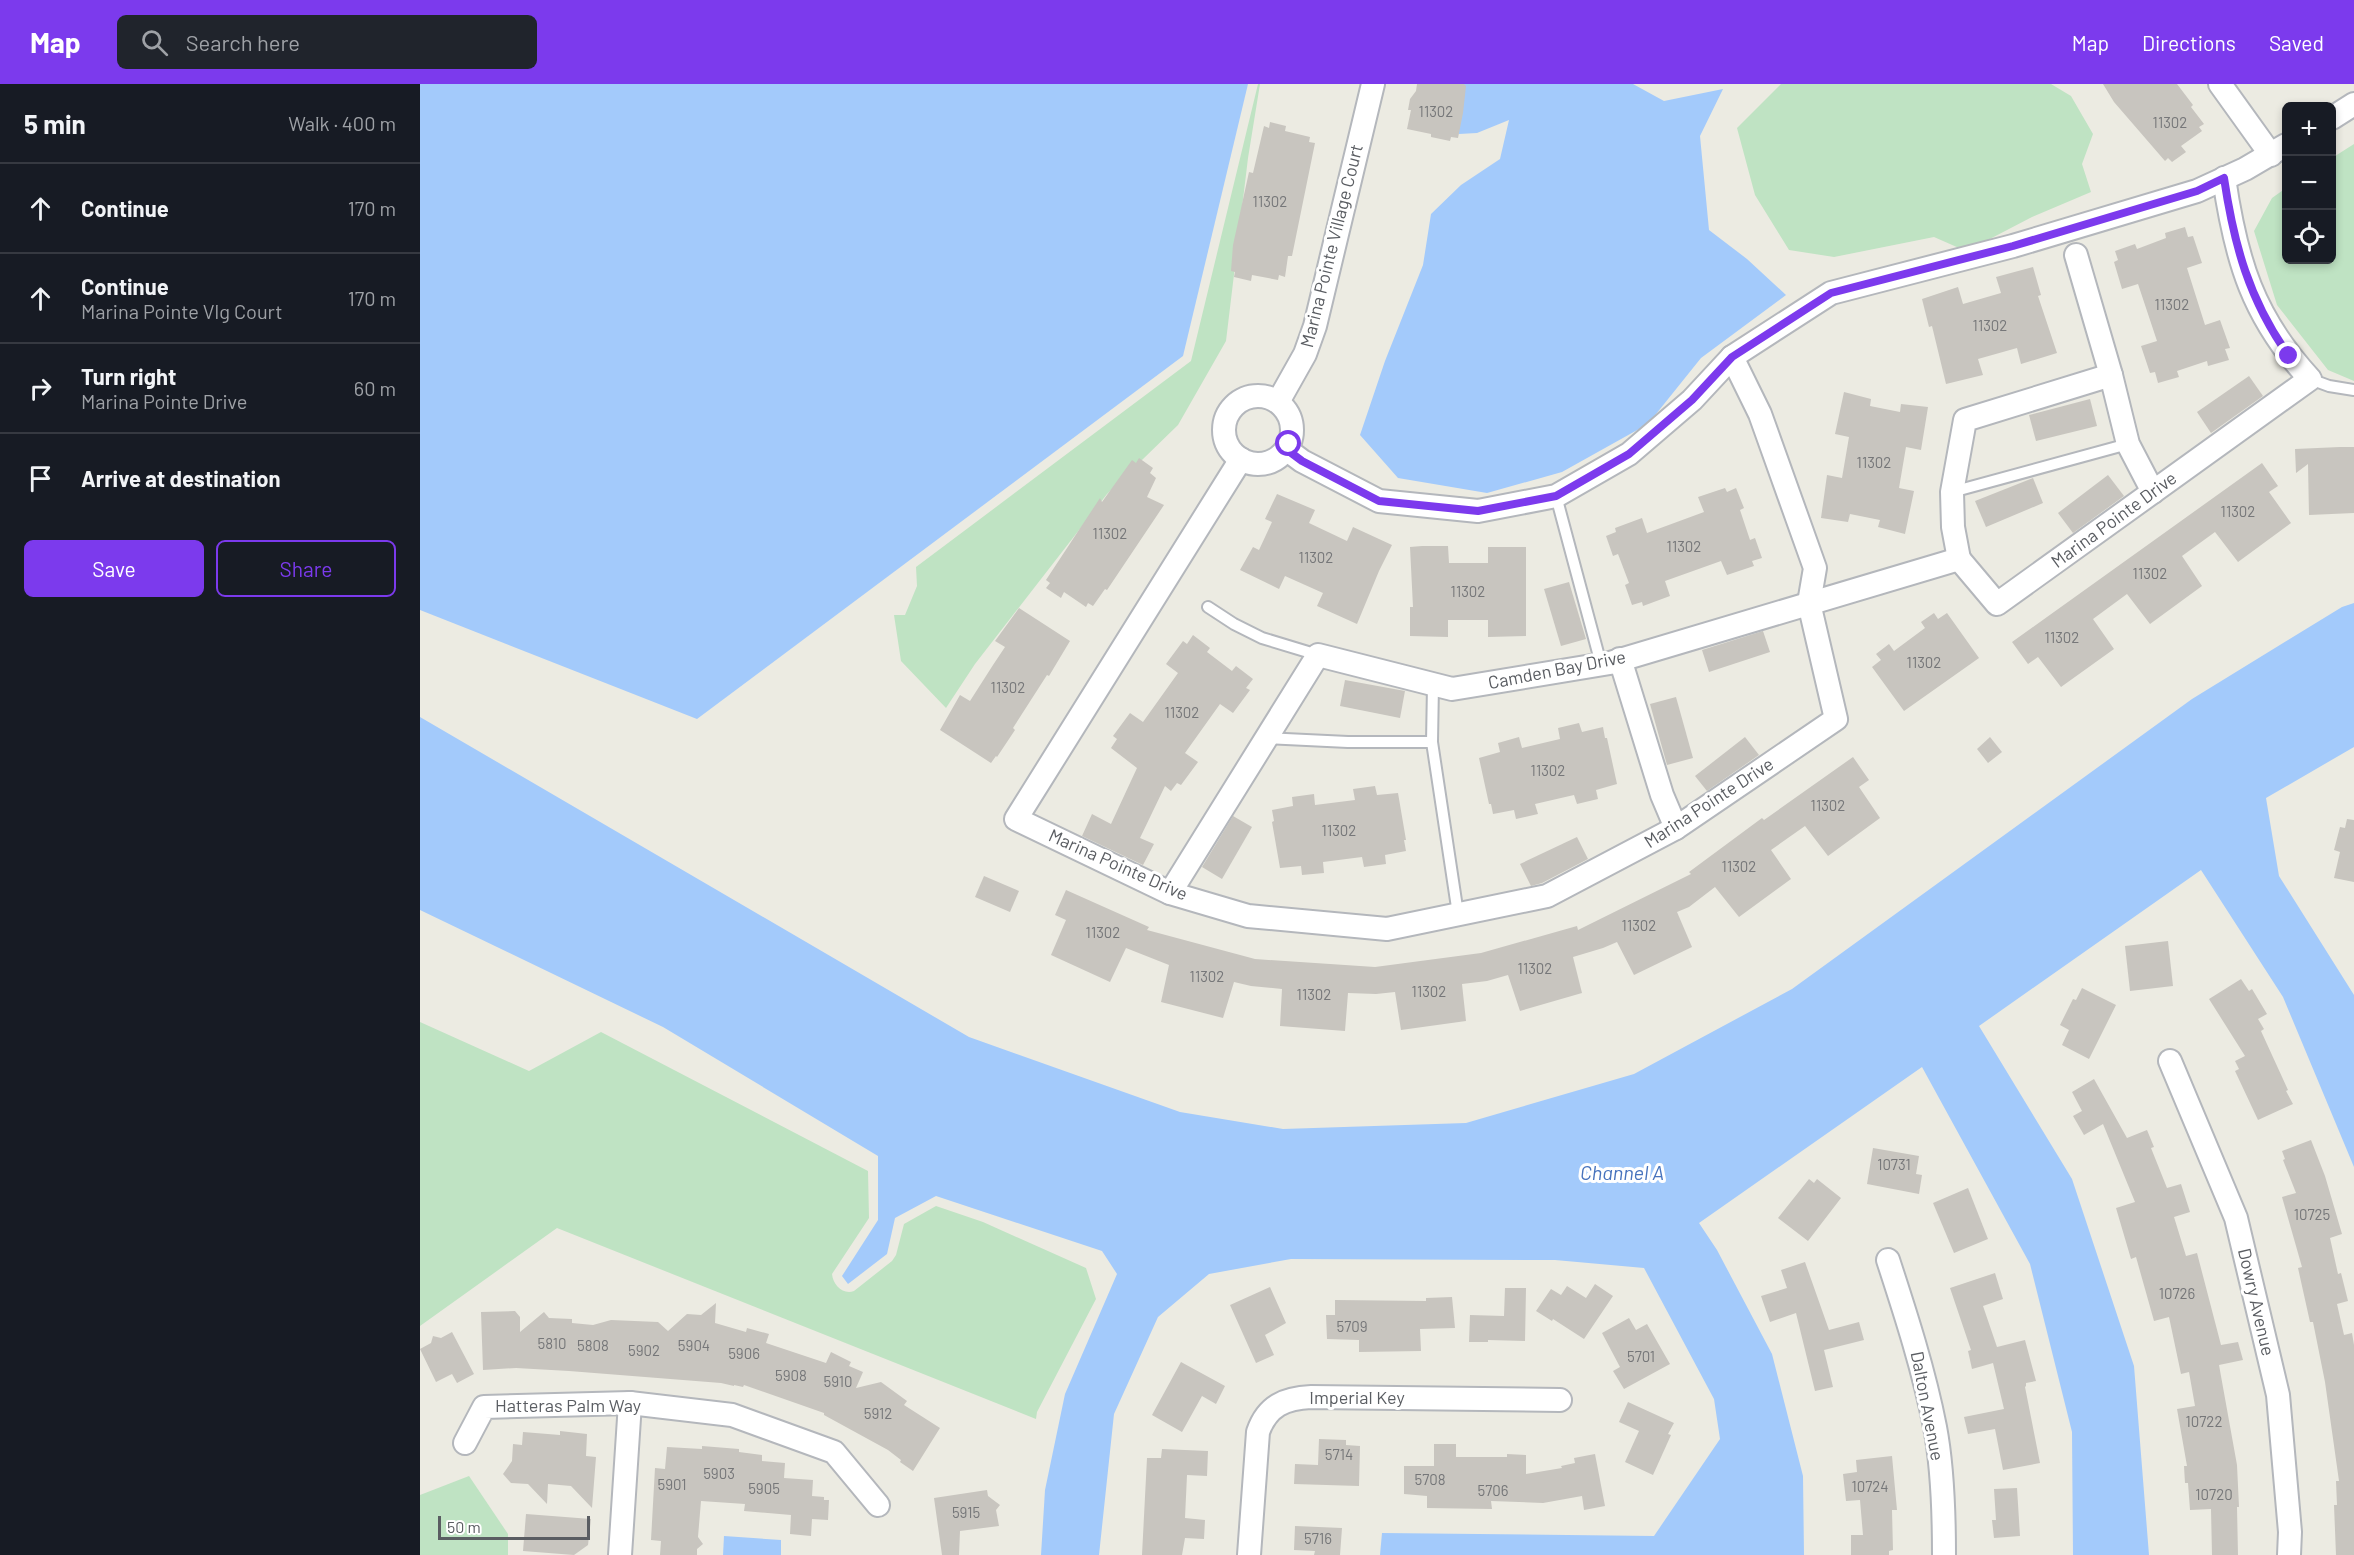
<!DOCTYPE html>
<html lang="en">
<head>
<meta charset="utf-8">
<style>
	:root { --surface:#171b24; --page:#20242c; --text:#f1f3f6; --muted:#9ea1a6; --line:#363941; --accent:#7c3aed }
	body { margin:0; font-family:Barlow,sans-serif; background:var(--page); color:var(--text) }
	.controls { position:absolute; right:18px; top:18px; display:grid; overflow:hidden; border-radius:9px; box-shadow:0 3px 9px #0003 }
	.controls button { width:54px; height:54px; display:grid; place-items:center; padding:0; border:0; border-bottom:2px solid var(--line); background:var(--surface); color:var(--text); font:30px sans-serif }
	.scale { position:absolute; left:18px; bottom:15px; width:152px; box-sizing:border-box; padding-left:6px; border:3px solid #5a5d62; border-top:0; font-size:16px; line-height:21px; white-space:nowrap; color:#5a5d62; -webkit-text-stroke:4px #fff; paint-order:stroke }
	.stop { position:absolute; width:18px; height:18px; margin:-14px; border:4px solid #7c3aed; border-radius:50%; background:#fff }
	.stop.end { background:#7c3aed; border-color:#fff; box-shadow:0 2px 6px #0008 }
	.list { margin:0; padding:0; list-style:none }
	h2 { display:flex; justify-content:space-between; align-items:center; height:78px; margin:0; padding:0 24px; font-size:26px }
	h2 small { font-size:20px; font-weight:400; color:var(--muted) }
	.list li { display:grid; grid-template-columns:39px 1fr auto; gap:18px; align-items:center; box-sizing:border-box; height:90px; padding:0 24px; border-top:2px solid var(--line) }
	.list b { display:block; font-size:22px; white-space:nowrap }
	.list p { margin:0; font-size:20px; white-space:nowrap; color:var(--muted) }
	.list em { font-size:20px; font-style:normal; color:var(--muted) }
	.actions { display:flex; gap:12px; padding:18px 24px }
	.actions a { flex:1; padding:14px 0; border:2px solid var(--accent); border-radius:9px; text-align:center; font-size:21px; color:var(--accent) }
	.actions .main { background:var(--accent); color:#fff }
	.icon { flex:none; width:33px; height:33px; fill:none; stroke:currentColor; stroke-width:2; stroke-linecap:round; stroke-linejoin:round }
	.map { position:relative; flex:none; width:1934px; height:1471px; overflow:hidden }
	header { display:flex; align-items:center; gap:36px; box-sizing:border-box; height:84px; padding:0 30px; background:var(--accent); color:#fff }
	header strong { font-size:28px }
	nav { display:flex; gap:33px; margin-inline-start:auto; font-size:21px }
	.search { width:420px; height:54px; background:var(--page); display:flex; align-items:center; gap:15px; box-sizing:border-box; padding:0 21px; border-radius:9px; color:var(--muted); font-size:22px }
	main { display:flex }
	aside { flex:1; background:var(--surface) }
	.map>svg:first-child { display:block }
</style>
</head>
<body>
<header>
<strong>Map</strong>
<div class="search"><svg class="icon" aria-label="search" viewBox="0 0 24 24"><circle cx="10" cy="10" r="6"/><path d="M15 15l6 6"/></svg>Search here</div>
<nav><a>Map</a><a>Directions</a><a>Saved</a></nav>
</header>
<main>
<aside>
<h2>5 min<small>Walk · 400 m</small></h2>
<ul class="list">
<li><svg class="icon" aria-label="ahead" viewBox="0 0 24 24"><path d="M12 20V5M6 11l6-6 6 6"/></svg><div><b>Continue</b></div><em>170 m</em></li>
<li><svg class="icon" aria-label="ahead" viewBox="0 0 24 24"><path d="M12 20V5M6 11l6-6 6 6"/></svg><div><b>Continue</b><p>Marina Pointe Vlg Court</p></div><em>170 m</em></li>
<li><svg class="icon" aria-label="right" viewBox="0 0 24 24"><path d="M7 20v-9h11M14 6l5 5-5 5"/></svg><div><b>Turn right</b><p>Marina Pointe Drive</p></div><em>60 m</em></li>
<li><svg class="icon" aria-label="arrive" viewBox="0 0 24 24"><path d="M6 21V4h12l-3 4 3 4H6"/></svg><div><b>Arrive at destination</b></div></li>
</ul>
<div class="actions"><a class="main">Save</a><a>Share</a></div>
</aside>
<div class="map">
<svg width="1934" height="1471" viewBox="0 0 1934 1471">
	<rect width="100%" height="100%" fill="#ecebe2"/>
	<g fill="#bfe3c3">
		<path d="M838 0H840L828 74 806 257 758 341 687 410 555 580 526 624 481 577 474 531H485L497 502 496 483 771 277Z"/>
		<path d="M1361 0H1631L1651 12 1673 50 1662 80 1671 108 1612 133 1564 158 1539 164 1514 153 1414 173 1369 166 1335 111 1317 44Z"/>
		<path d="M1934 60V297L1908 286 1857 221 1834 147 1852 114 1866 104V176H1912V74Z"/>
		<path d="M0 938 109 987 181 948 448 1087 449 1134 412 1190C413 1201 423 1211 434 1207L472 1177 476 1171 484 1140 516 1122 563 1138 666 1184 676 1215 617 1328 616 1335 137 1144 0 1242Z"/>
		<path d="M49 1392 88 1450V1471H0V1411Z"/>
	</g>
	<g fill="#a3cafb">
		<path d="M0 0H828L763 272 277 635 0 526Z"/>
		<path d="M1031 0H1213L1244 17 1303 5 1280 52 1289 146 1327 175 1366 211 1281 274 1228 340 1142 388 1067 409 978 394 940 351 965 277 1003 181 1011 130 1041 101 1080 75 1089 36 1057 49 1039 50 1024 22Z"/>
		<path d="M1934 519V663L1846 714 1859 792 1934 911V1083L1863 913 1781 786 1559 942 1652 1095 1714 1282 1729 1471H1653L1652 1348 1610 1180 1502 983 1279 1139 1297 1166 1352 1270 1383 1392 1384 1471H960L962 1449 1234 1452 1300 1355 1294 1315 1224 1184 1135 1176 871 1175 789 1190 738 1233 694 1330 679 1471H621L625 1406 645 1310 697 1190 682 1167 516 1112 475 1134 467 1170 428 1200 422 1192 458 1136V1072L243 943 0 826V633L549 953 760 1028 863 1045 1046 1039 1214 990 1372 905 1772 615 1922 523Z"/>
		<path d="M304 1452 361 1456V1471H303Z"/>
	</g>
	<g fill="#c8c5bf">
		<path d="M997 0H1044L1046 2 1043 29 1038 54 1031 53 1030 57 1011 53V50L987 45 991 26H988L990 15 996 7Z"/>
		<path d="M1683 0H1757L1773 21 1771 23 1784 40 1779 43 1782 47 1761 62 1766 68 1752 78 1748 74 1745 77 1694 18Z"/>
		<path d="M850 38 866 42 865 47 890 53 889 58 895 59 872 172H868L865 193 859 191 858 196 832 191 831 197 814 193 815 188 811 187 813 161 829 88 833 89 844 42 849 44Z"/>
		<path d="M1765 143 1768 153 1773 152 1782 179 1767 184 1785 241 1800 236 1810 264 1805 265 1809 276 1788 282 1787 277 1757 287 1759 293 1738 299 1735 288 1730 289 1721 262 1737 257 1718 200 1702 205 1694 178 1698 176 1695 167 1715 160 1717 165 1746 154 1745 149Z"/>
		<path d="M1613 183 1621 211 1618 212 1637 269 1601 280 1597 264 1558 275 1563 291 1526 300 1512 242 1509 243 1502 215 1538 203 1543 220 1581 209 1576 193Z"/>
		<path d="M1829 292 1843 312 1791 349 1777 328Z"/>
		<path d="M1424 308 1451 315 1450 322 1480 328 1481 320 1508 323 1501 366 1486 363 1479 404 1494 407 1485 450 1458 443 1460 436 1430 430 1428 438 1401 434 1407 391 1422 394 1429 353 1415 350Z"/>
		<path d="M1670 315 1677 342 1616 357 1609 331Z"/>
		<path d="M1920 363H1934V429L1889 431 1888 380 1876 389 1875 365Z"/>
		<path d="M719 374 733 384 730 389 736 394 727 413 744 421 687 506 685 505 673 522 668 519 666 523 644 508 641 514 626 504 630 499 626 496 680 414 682 418 712 376 716 379Z"/>
		<path d="M1842 379 1858 402 1849 408 1871 439 1818 478 1795 448 1762 472 1782 502 1730 540 1707 510 1673 535 1694 565 1641 603 1618 573 1608 580 1592 558Z"/>
		<path d="M1688 391 1704 412 1653 449 1638 429Z"/>
		<path d="M1613 394 1623 419 1566 443 1555 417Z"/>
		<path d="M1305 404 1307 408 1316 404 1324 424 1320 426 1330 456 1335 454 1342 474 1332 477 1334 482 1307 491 1301 477 1245 497 1250 512 1223 522 1222 518 1212 521 1205 501 1209 499 1198 470 1193 472 1186 452 1196 448 1195 444 1222 434 1227 449 1284 428 1278 413Z"/>
		<path d="M857 410 895 426 889 439 927 457 933 443 972 461 959 487 937 540 897 522 903 509 865 492 859 505 820 486 833 463 839 466 852 438 845 435Z"/>
		<path d="M1002 462H1028L1029 479H1068V463H1106V552L1068 553V536H1028V553L990 552V523H993L990 463Z"/>
		<path d="M1149 498 1166 555 1141 562 1124 505Z"/>
		<path d="M599 524 650 557 629 592 627 591 593 644 595 646 577 673 576 672 571 679 520 646 540 611 550 617 573 581 585 563 575 557Z"/>
		<path d="M1514 529 1518 535 1527 529 1559 574 1484 627 1452 583 1461 576 1456 570 1469 560 1474 567 1505 544 1501 538Z"/>
		<path d="M1343 547 1350 568 1289 588 1282 566Z"/>
		<path d="M773 551 790 564 787 568 812 587 816 582 833 595 826 604 830 606 813 629 800 620 765 669 778 678 761 701 757 699 751 707 745 702 720 754 734 760 723 781 662 752 672 730 691 740 717 684 691 664 697 655 693 652 710 629 723 638 758 589 746 580 763 557 767 560Z"/>
		<path d="M925 596 985 607 980 634 920 622Z"/>
		<path d="M1256 613 1273 674 1247 681 1230 620Z"/>
		<path d="M1159 639 1162 648 1183 643 1185 654H1187L1197 700 1176 706 1178 715 1157 720 1154 711 1115 720 1118 730 1096 735 1094 726 1073 730 1071 720H1069L1059 674 1080 668 1078 659 1099 653 1102 664 1140 655 1138 644Z"/>
		<path d="M1325 653 1339 671 1287 707 1275 692Z"/>
		<path d="M1570 653 1582 668 1568 679 1557 665Z"/>
		<path d="M1433 673 1449 696 1439 703 1460 734 1408 772 1385 742 1351 766 1371 795 1319 833 1295 803 1269 823 1257 828 1272 863 1214 891 1197 858 1183 864 1153 873 1162 909 1100 927 1088 891 1067 897 1042 900 1046 937 981 946 975 908 956 910 928 909 925 947 860 942 862 905 831 902 814 898 803 934 741 918 749 881 706 864 690 898 631 871 646 836 635 831 646 806 729 843 727 846 835 875 955 883 1061 869 1157 842 1158 846 1271 790 1269 788 1342 734 1344 736Z"/>
		<path d="M955 702 957 711 978 709 986 756H984L986 767 965 771 966 780 944 783 942 773 903 778 904 789 882 791 881 782 860 784 852 738 854 737 852 726 873 722 872 713 894 710 895 721 935 716 933 705Z"/>
		<path d="M813 732 832 743 802 795 782 783Z"/>
		<path d="M1927 735 1934 736V798L1914 794 1920 768 1914 766 1920 743 1925 744Z"/>
		<path d="M1157 753 1168 775 1122 799 1111 802 1100 780Z"/>
		<path d="M564 792 599 807 590 828 555 813Z"/>
		<path d="M1748 857 1753 902 1710 907 1705 862Z"/>
		<path d="M1821 895 1829 907 1832 905 1847 930 1838 935 1844 945 1841 947 1868 1006 1866 1007 1873 1020 1838 1036 1815 987 1819 985 1815 977 1825 972 1789 915Z"/>
		<path d="M1662 904 1696 921 1669 975 1642 961 1649 946 1640 941 1653 915 1656 916Z"/>
		<path d="M1674 995 1707 1054 1727 1046 1734 1063 1731 1064 1747 1104 1761 1100 1770 1128 1754 1133 1766 1172 1777 1169 1801 1261 1818 1258 1823 1276 1799 1281 1817 1381 1819 1423H1817L1818 1471H1792L1791 1425 1770 1426 1768 1399H1765L1764 1382H1767L1757 1325 1775 1322 1769 1288 1761 1290 1749 1233 1734 1237 1716 1173 1711 1175 1696 1124 1715 1118 1683 1040 1664 1051 1653 1032 1662 1027 1652 1008Z"/>
		<path d="M1891 1056 1905 1092 1922 1150 1910 1154 1918 1190 1921 1189 1928 1217 1917 1220 1924 1251 1932 1249 1934 1261V1471H1916L1914 1421H1917L1916 1397H1919L1905 1298 1893 1238H1890L1878 1184 1882 1183 1862 1113 1876 1109 1863 1076 1865 1075 1862 1067Z"/>
		<path d="M1453 1064 1499 1072 1496 1090 1502 1091 1499 1110 1447 1100Z"/>
		<path d="M1389 1095 1394 1099 1397 1095 1421 1114 1388 1157 1358 1134Z"/>
		<path d="M1548 1104 1568 1155 1534 1169 1513 1119Z"/>
		<path d="M1385 1178 1409 1246 1439 1238 1444 1256 1404 1266 1413 1303 1395 1307 1376 1229 1350 1238 1341 1212 1367 1204 1361 1186Z"/>
		<path d="M1575 1189 1583 1215 1563 1222 1577 1263 1605 1256 1616 1297 1606 1299V1302L1605 1303 1620 1379 1583 1386 1575 1345 1548 1350 1544 1333 1584 1325 1573 1279 1552 1285 1548 1267 1551 1266 1530 1204Z"/>
		<path d="M1175 1200 1193 1212 1164 1255 1133 1235 1132 1237 1116 1227 1131 1205 1141 1211 1147 1202 1166 1214Z"/>
		<path d="M850 1203 866 1239 845 1251 854 1271 836 1279 810 1221Z"/>
		<path d="M1085 1204H1106L1105 1257 1068 1256V1258H1049L1050 1231 1084 1232Z"/>
		<path d="M1032 1213 1035 1244 1000 1245 1001 1267 939 1268V1256L907 1255 906 1231H915V1216L1006 1217V1214Z"/>
		<path d="M296 1219 295 1239 326 1248 327 1244 349 1250 346 1259 406 1279 411 1268 431 1278 429 1282 443 1288 436 1304 461 1298 487 1317 484 1321 520 1344 493 1387 480 1378 481 1376 468 1366 404 1331V1329L324 1301 323 1303 314 1301V1302L301 1299 149 1287 96 1284 63 1286 61 1228 95 1227 100 1233V1248L124 1228 129 1234 152 1235V1239L173 1241 191 1236 238 1238 248 1247 267 1230 281 1231Z"/>
		<path d="M1209 1234 1216 1246 1227 1240 1250 1280 1204 1305 1193 1287 1200 1283 1182 1249Z"/>
		<path d="M32 1248 54 1290 37 1299 32 1290 16 1298 0 1265 11 1259 13 1252 21 1254Z"/>
		<path d="M761 1278 805 1302 796 1320 782 1312 762 1348 732 1331Z"/>
		<path d="M1208 1318 1254 1339 1248 1350 1251 1351 1233 1391 1205 1378 1219 1347 1199 1338Z"/>
		<path d="M140 1347 167 1350 166 1372 176 1373 172 1424 151 1402 128 1400 127 1420 108 1400 91 1399 83 1390 92 1377 93 1360 102 1361 103 1348 140 1351Z"/>
		<path d="M899 1355 926 1356V1361L940 1362 939 1402 874 1400 875 1380 898 1381Z"/>
		<path d="M1014 1360H1036V1373H1087V1370L1106 1371V1390L1142 1384 1141 1382 1155 1379 1154 1374 1175 1370 1185 1422 1164 1426 1162 1412 1123 1419 1071 1417 1072 1425 1007 1424V1412L984 1410V1382H1014Z"/>
		<path d="M282 1362 319 1365V1368L342 1371V1377L365 1379 364 1394 393 1396 392 1412 404 1413V1416H409L408 1436 392 1435 391 1452 370 1450 371 1431 324 1427 325 1420 281 1417 278 1453 283 1460 277 1465V1471H240L241 1457 231 1456 235 1384 245 1385 247 1363 282 1365Z"/>
		<path d="M742 1365 788 1367 787 1392 767 1391 765 1434 785 1436 784 1455 765 1454 762 1471H722L727 1374H741Z"/>
		<path d="M1472 1372 1477 1426H1472L1473 1466 1469 1467V1471H1431V1451H1443L1440 1416 1426 1417 1423 1390 1437 1388 1436 1376Z"/>
		<path d="M1597 1404 1600 1452 1574 1454 1572 1436H1576L1574 1405Z"/>
		<path d="M567 1406 568 1412 580 1421 576 1426 579 1442 540 1447 539 1471H522L514 1414Z"/>
		<path d="M106 1430 171 1435 168 1461 154 1471 103 1467Z"/>
		<path d="M875 1442 922 1444 920 1471H894L895 1467 874 1466Z"/>
	</g>
	<g fill="none" stroke-linecap="round" stroke-linejoin="round">
		<g stroke="#b4b7bc" stroke-width="14">
			<g id="lane">
				<path d="M1890 295 1909 302 1934 306"/>
				<path d="M1532 408 1708 360"/>
				<path d="M1136 412 1181 580"/>
				<path d="M788 523 814 540 842 554 898 571"/>
				<path d="M847 654 928 658H1012L1013 601"/>
				<path d="M1012 658 1038 830"/>
			</g>
		</g>
		<g stroke="#b4b7bc" stroke-width="26">
			<g id="street">
				<path d="M1800 0 1851 71"/>
				<path d="M1912 34 1934 20"/>
				<path d="M1656 171 1691 291 1708 360 1733 408"/>
				<circle cx="838" cy="346" r="34"/>
				<path d="M858 318 885 270 895 242 953 0"/>
				<path d="M866 365 882 377 959 417 1058 427 1136 412 1209 370 1272 316 1312 273 1411 209 1593 162 1777 107 1825 85 1866 61"/>
				<path d="M821 375 596 735 750 809 828 832 967 845 1127 812 1256 744 1416 635 1389 519 1395 484 1340 330 1312 273"/>
				<path d="M1539 475 1533 443 1532 408 1545 336 1691 291"/>
				<path d="M1200 575 1242 711 1256 744"/>
				<path d="M750 809 898 571 1032 605 1190 579 1539 475 1577 520 1890 295C1833 233 1816 177 1804 94"/>
				<path d="M1750 977 1816 1134 1858 1311 1870 1448 1869 1471"/>
				<path d="M1468 1176C1486 1231 1504 1287 1515 1343 1523 1385 1524 1429 1524 1471"/>
				<path d="M45 1359 64 1323 210 1319 312 1331 414 1368 458 1421"/>
				<path d="M200 1471 210 1319"/>
				<path d="M829 1471 838 1348C847 1322 865 1314 891 1313L1140 1316"/>
			</g>
		</g>
		<use href="#lane" stroke="#fff" stroke-width="10"/>
		<use href="#street" stroke="#fff" stroke-width="22"/>
	</g>
	<g fill="none" stroke-linecap="round" stroke-linejoin="round">
		<path stroke="#7c3aed" stroke-width="8" d="M869 360 866 365 882 377 959 417 1058 427 1136 412 1209 370 1272 316 1312 273 1411 209 1593 162 1777 107 1804 94C1814 161 1829 216 1869 272"/>
	</g>
	<g text-anchor="middle" stroke-width="6" stroke-linejoin="round" paint-order="stroke">
		<g font-size="15" fill="#767779">
			<text x="1016" y="33">11302</text>
			<text x="1750" y="44">11302</text>
			<text x="850" y="123">11302</text>
			<text x="1752" y="226">11302</text>
			<text x="1570" y="247">11302</text>
			<text x="1454" y="384">11302</text>
			<text x="1818" y="433">11302</text>
			<text x="690" y="455">11302</text>
			<text x="1264" y="468">11302</text>
			<text x="896" y="479">11302</text>
			<text x="1730" y="495">11302</text>
			<text x="1048" y="513">11302</text>
			<text x="1642" y="559">11302</text>
			<text x="1504" y="584">11302</text>
			<text x="588" y="609">11302</text>
			<text x="762" y="634">11302</text>
			<text x="1128" y="692">11302</text>
			<text x="1408" y="727">11302</text>
			<text x="919" y="752">11302</text>
			<text x="1319" y="788">11302</text>
			<text x="1219" y="847">11302</text>
			<text x="683" y="854">11302</text>
			<text x="1115" y="890">11302</text>
			<text x="787" y="898">11302</text>
			<text x="1009" y="913">11302</text>
			<text x="894" y="916">11302</text>
			<text x="1474" y="1086">10731</text>
			<text x="1892" y="1136">10725</text>
			<text x="1757" y="1215">10726</text>
			<text x="932" y="1248">5709</text>
			<text x="132" y="1265">5810</text>
			<text x="173" y="1267">5808</text>
			<text x="274" y="1267">5904</text>
			<text x="224" y="1272">5902</text>
			<text x="324" y="1275">5906</text>
			<text x="1221" y="1278">5701</text>
			<text x="371" y="1297">5908</text>
			<text x="418" y="1303">5910</text>
			<text x="458" y="1335">5912</text>
			<text x="1784" y="1343">10722</text>
			<text x="919" y="1376">5714</text>
			<text x="299" y="1395">5903</text>
			<text x="1010" y="1401">5708</text>
			<text x="252" y="1406">5901</text>
			<text x="1450" y="1408">10724</text>
			<text x="344" y="1410">5905</text>
			<text x="1073" y="1412">5706</text>
			<text x="1794" y="1416">10720</text>
			<text x="546" y="1434">5915</text>
			<text x="898" y="1460">5716</text>
		</g>
		<g font-size="18" fill="#5a5d62" stroke="#fff">
			<text transform="translate(912 162) rotate(-76)" y="6">Marina Pointe Village Court</text>
			<text transform="translate(1694 436) rotate(-36)" y="6">Marina Pointe Drive</text>
			<text transform="translate(1137 586) rotate(-11)" y="6">Camden Bay Drive</text>
			<text transform="translate(1289 719) rotate(-33)" y="6">Marina Pointe Drive</text>
			<text transform="translate(698 781) rotate(24)" y="6">Marina Pointe Drive</text>
			<text transform="translate(1836 1218) rotate(77)" y="6">Dowry Avenue</text>
			<text x="937" y="1320">Imperial Key</text>
			<text x="148" y="1328">Hatteras Palm Way</text>
			<text transform="translate(1507 1322) rotate(79)" y="6">Dalton Avenue</text>
		</g>
		<g font-size="20" font-style="italic" fill="#4773bd" stroke="#fff">
			<text x="1202" y="1096">Channel A</text>
		</g>
	</g>
</svg>
<div class="controls">
<button>+</button>
<button>−</button>
<button><svg class="icon" aria-label="locate" viewBox="0 0 24 24"><circle cx="12" cy="12" r="6"/><path d="M12 2v4M12 18v4M2 12h4M18 12h4"/></svg></button>
</div>
<div class="scale">50 m</div>
<div class="stop" style="left:869px;top:360px"></div>
<div class="stop end" style="left:1869px;top:272px"></div>
</div>
</main>
</body>
</html>
